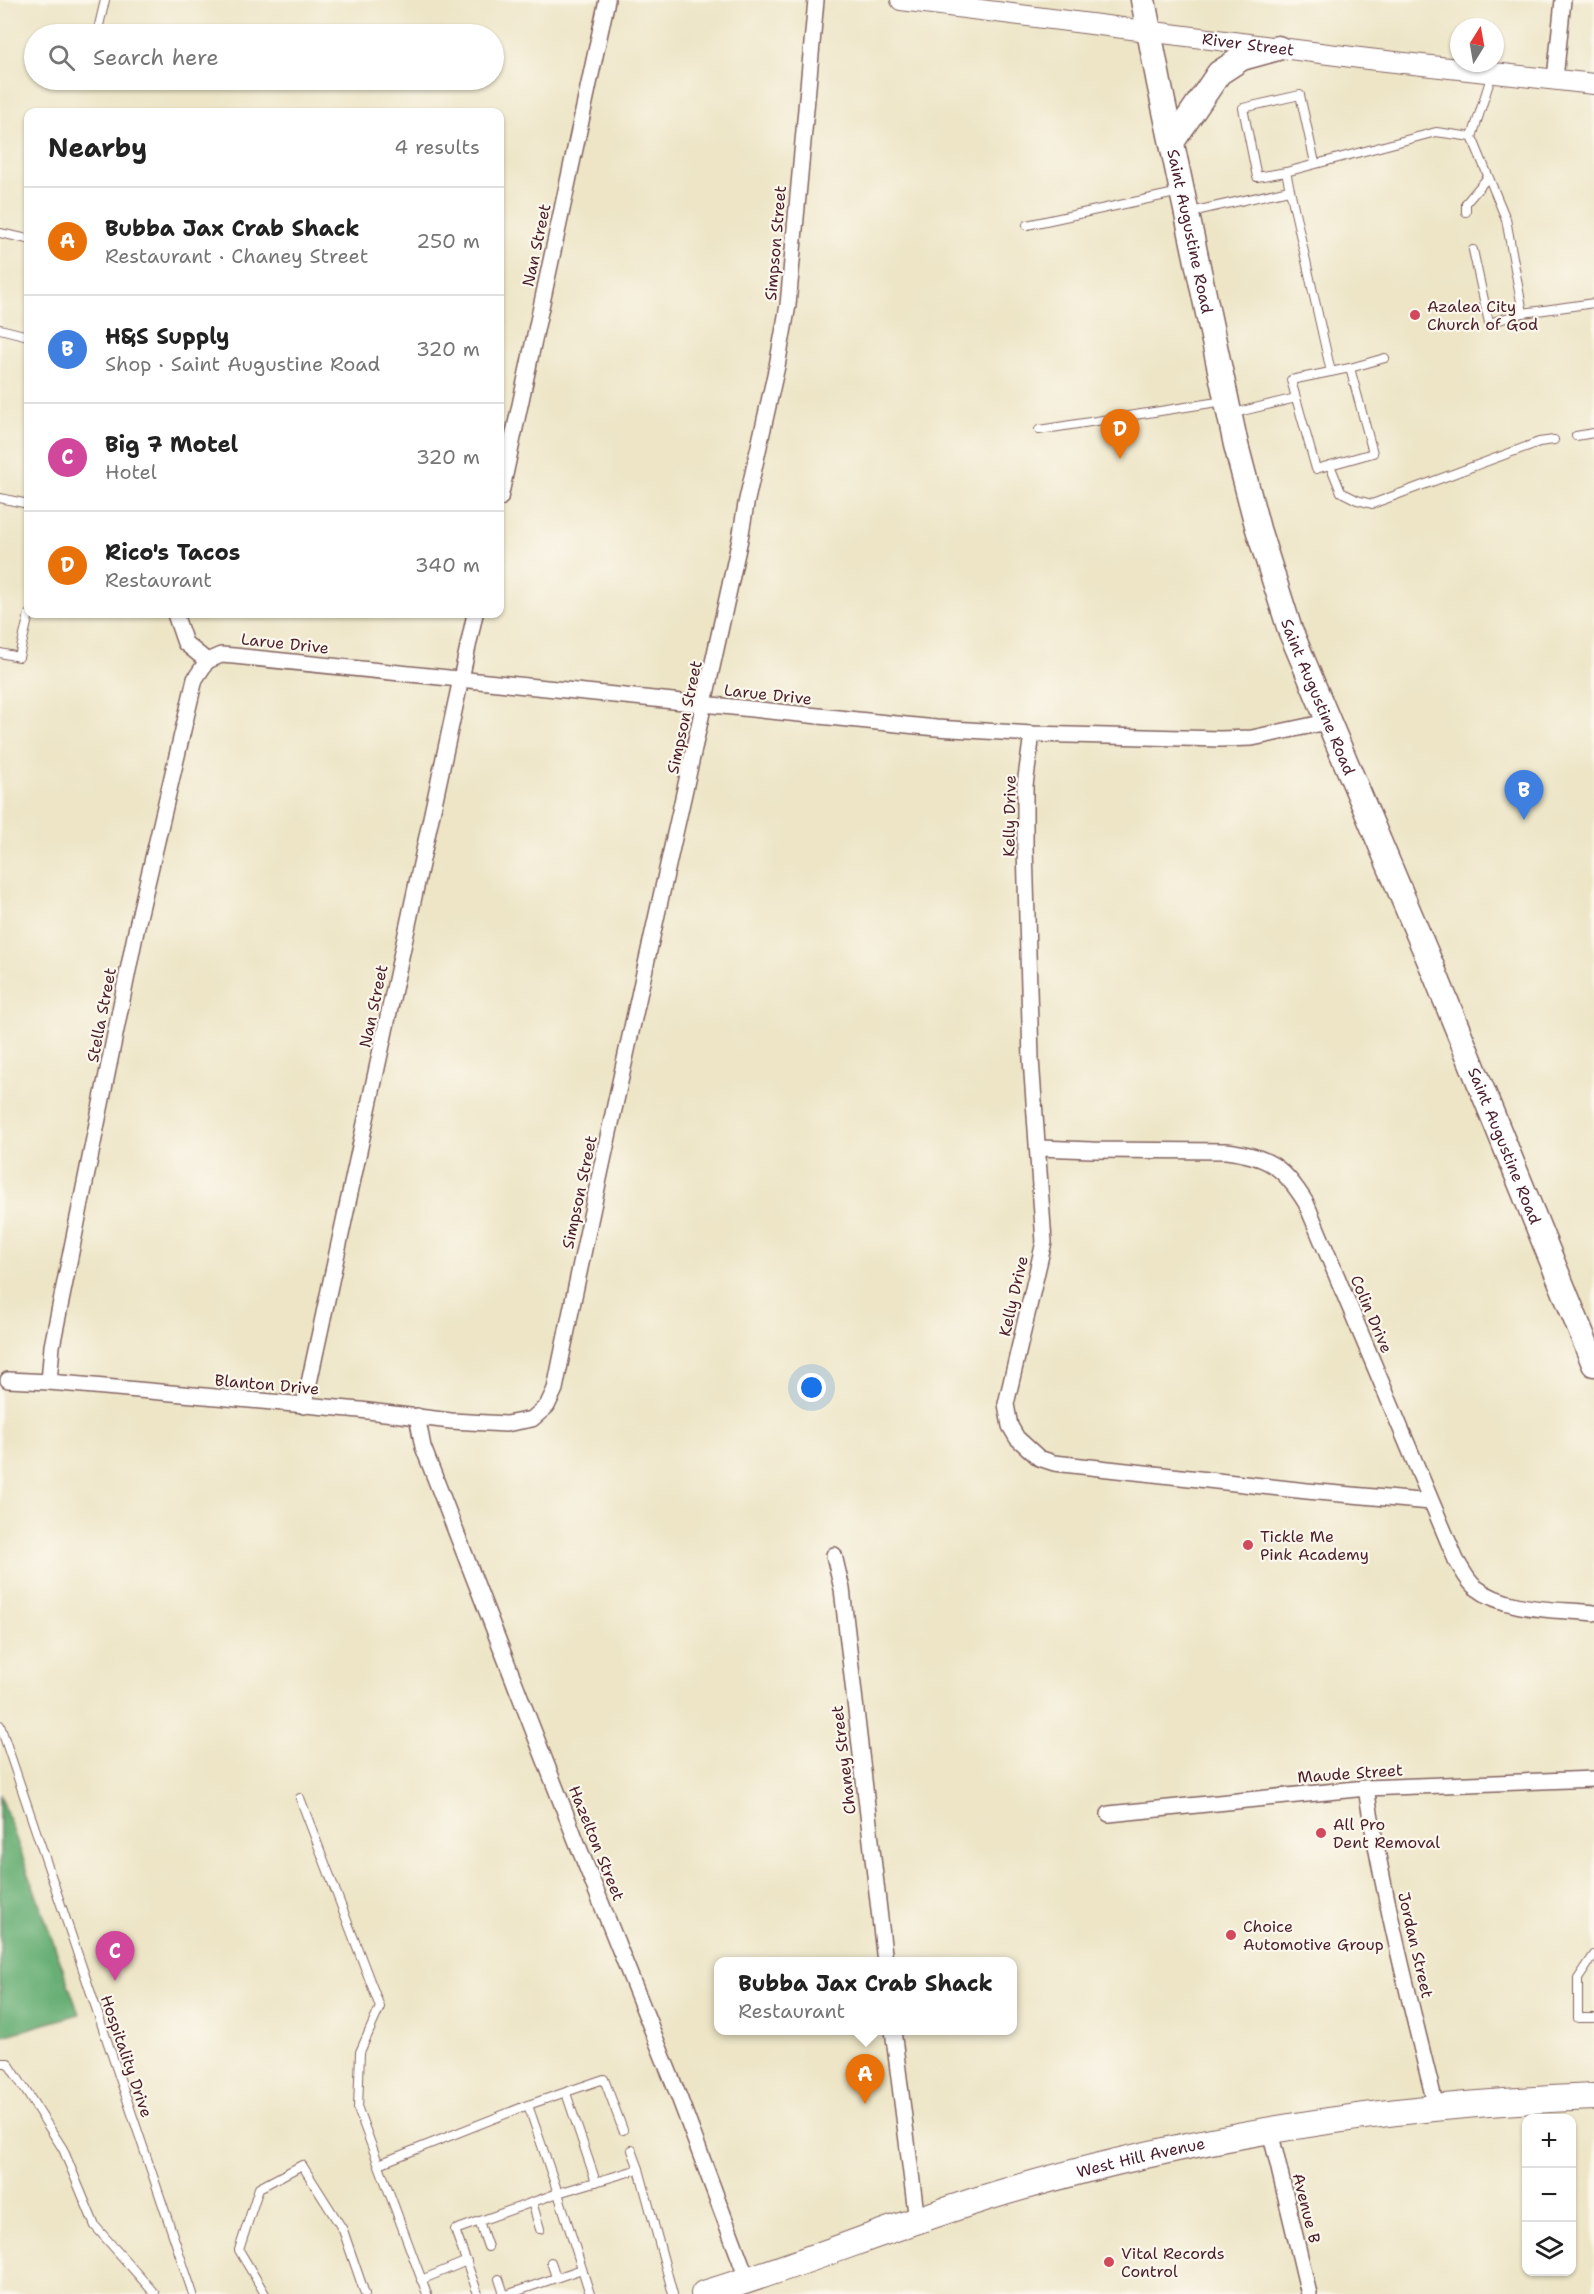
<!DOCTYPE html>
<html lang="en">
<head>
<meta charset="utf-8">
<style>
	:root { --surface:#fff; --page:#f6f6f6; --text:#222; --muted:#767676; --line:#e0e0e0; --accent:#d1495b }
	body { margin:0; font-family:"Shantell Sans",sans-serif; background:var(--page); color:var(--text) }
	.controls { position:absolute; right:18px; bottom:18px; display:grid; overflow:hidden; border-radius:12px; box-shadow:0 2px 4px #0004 }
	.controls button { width:54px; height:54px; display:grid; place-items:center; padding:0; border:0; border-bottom:2px solid var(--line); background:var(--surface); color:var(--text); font:30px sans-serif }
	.compass { position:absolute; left:1450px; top:18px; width:54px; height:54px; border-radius:50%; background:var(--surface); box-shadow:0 2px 4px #0004; rotate:11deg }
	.you { position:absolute; left:812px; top:1388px; width:21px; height:21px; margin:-15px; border:4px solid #fff; border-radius:50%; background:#1a73e8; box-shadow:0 0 0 9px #1a73e833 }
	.badge { display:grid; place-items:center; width:39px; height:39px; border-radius:50%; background:var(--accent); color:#fff; font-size:20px; font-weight:700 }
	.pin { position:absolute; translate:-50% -50px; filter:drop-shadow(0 2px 3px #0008) }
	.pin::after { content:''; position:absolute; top:32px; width:21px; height:18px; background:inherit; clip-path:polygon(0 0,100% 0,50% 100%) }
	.popup { position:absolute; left:714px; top:1957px; width:303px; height:78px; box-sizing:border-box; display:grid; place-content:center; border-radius:12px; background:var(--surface); filter:drop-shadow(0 2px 4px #0005); font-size:20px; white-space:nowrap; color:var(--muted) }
	.popup b { font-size:22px; color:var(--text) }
	.popup::after { content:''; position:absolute; left:50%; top:100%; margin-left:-12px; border:12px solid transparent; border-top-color:var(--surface) }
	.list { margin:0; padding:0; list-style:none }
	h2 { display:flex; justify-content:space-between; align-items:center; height:78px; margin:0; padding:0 24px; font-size:26px }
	h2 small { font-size:20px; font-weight:400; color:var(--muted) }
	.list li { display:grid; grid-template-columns:39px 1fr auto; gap:18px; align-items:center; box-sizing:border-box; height:108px; padding:0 24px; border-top:2px solid var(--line) }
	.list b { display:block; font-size:22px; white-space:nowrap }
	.list p { margin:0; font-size:20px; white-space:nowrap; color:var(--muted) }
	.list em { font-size:20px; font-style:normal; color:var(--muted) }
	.icon { flex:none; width:33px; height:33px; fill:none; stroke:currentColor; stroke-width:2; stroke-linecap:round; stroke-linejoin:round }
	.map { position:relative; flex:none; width:1594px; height:2294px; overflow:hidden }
	.search { position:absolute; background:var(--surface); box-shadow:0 2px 4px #0004; left:24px; top:24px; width:480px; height:66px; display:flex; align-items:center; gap:15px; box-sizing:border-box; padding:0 21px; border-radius:33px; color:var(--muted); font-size:22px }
	.panel { position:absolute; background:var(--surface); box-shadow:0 2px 4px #0004; left:24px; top:108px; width:480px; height:510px; border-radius:12px }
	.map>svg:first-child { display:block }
</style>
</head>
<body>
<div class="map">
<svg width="1594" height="2294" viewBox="0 0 1594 2294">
	<rect width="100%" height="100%" fill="#fbf7ec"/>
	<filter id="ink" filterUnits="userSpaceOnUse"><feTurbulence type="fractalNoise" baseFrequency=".0167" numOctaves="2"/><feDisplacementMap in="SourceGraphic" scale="12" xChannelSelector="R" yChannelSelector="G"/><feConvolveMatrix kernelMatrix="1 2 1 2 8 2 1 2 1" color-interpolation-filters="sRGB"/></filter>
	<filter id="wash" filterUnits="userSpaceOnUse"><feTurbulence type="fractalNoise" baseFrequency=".008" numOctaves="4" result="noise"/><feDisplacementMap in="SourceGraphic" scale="24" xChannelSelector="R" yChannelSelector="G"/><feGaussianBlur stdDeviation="1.35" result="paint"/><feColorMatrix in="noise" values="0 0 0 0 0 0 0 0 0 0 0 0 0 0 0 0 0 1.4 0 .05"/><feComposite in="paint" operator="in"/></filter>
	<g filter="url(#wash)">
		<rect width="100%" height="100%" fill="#ede5c6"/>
		<path fill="#68af74" stroke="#596750" stroke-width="1.5" d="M0 1794 79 2014 0 2037Z"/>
	</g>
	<g filter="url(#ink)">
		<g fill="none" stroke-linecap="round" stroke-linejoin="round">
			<g stroke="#836461" stroke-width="10">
				<g id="service">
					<path d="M97 34 105 0"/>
					<path d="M86 84 87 80"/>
					<path d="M1472 137 1492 74"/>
					<path d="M1286 172 1257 177 1243 108 1300 95 1315 163"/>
					<path d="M1191 212 1289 190"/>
					<path d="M1466 212V203L1488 177"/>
					<path d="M1027 225 1180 192"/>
					<path d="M0 233 28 239"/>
					<path d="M1473 250 1489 323 1523 313"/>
					<path d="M0 329 28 336"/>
					<path d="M1331 372 1286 172 1436 132 1472 137 1506 219 1523 313 1594 303"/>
					<path d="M1296 398 1291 380 1350 368"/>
					<path d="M1234 413 1296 398 1316 469 1373 453 1350 368 1385 358"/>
					<path d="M1039 430 1224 401"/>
					<path d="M1576 436 1594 433"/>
					<path d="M1330 465 1341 492 1357 500 1372 504 1539 442 1554 440"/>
					<path d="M0 498 28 504"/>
					<path d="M0 653 19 657 29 614"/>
					<path d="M0 1725 193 2294"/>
					<path d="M300 1798 380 2007 360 2052 358 2109 427 2294"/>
					<path d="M1594 1955 1578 1979V2018H1594"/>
					<path d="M0 2063H8L63 2149 95 2226 155 2294"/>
					<path d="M566 2093 596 2182"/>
					<path d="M528 2105 604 2079 623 2130"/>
					<path d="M632 2150 639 2169"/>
					<path d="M379 2164 528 2105 558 2193 639 2169 673 2294"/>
					<path d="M532 2202 540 2229"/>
					<path d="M479 2221 488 2247"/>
					<path d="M551 2262 556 2277"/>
					<path d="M499 2279 504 2294"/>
					<path d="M421 2280 467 2261"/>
					<path d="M265 2294 239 2250 259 2188 302 2165 343 2230 365 2294"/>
					<path d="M478 2294 455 2230 558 2193 590 2294"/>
					<path d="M509 2294 582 2269"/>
				</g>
			</g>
			<g stroke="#836461" stroke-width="18">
				<g id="minor">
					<path d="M1555 79 1563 0"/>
					<path d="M500 498 607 0"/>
					<path d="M175 614 185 643 207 661"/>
					<path d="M207 661 221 655 234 656 936 728 1032 734 1220 739 1252 738 1327 722"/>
					<path d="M1032 734 1025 785V847L1031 1059 1044 1242 1006 1404 1010 1426 1017 1438 1039 1458 1054 1463 1307 1491 1431 1502"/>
					<path d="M1039 1148 1092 1150 1226 1151C1268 1156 1284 1167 1306 1203L1456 1560C1462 1569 1467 1581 1475 1587 1507 1612 1555 1609 1594 1613"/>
					<path d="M8 1380 49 1382 360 1410 451 1421 506 1424 532 1419 547 1406 555 1389C612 1105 679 822 740 539L746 504 777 366 788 305 816 0"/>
					<path d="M49 1382 52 1346 137 926 195 679 207 661"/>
					<path d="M304 1406 475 614"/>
					<path d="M417 1416 423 1447 579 1848 679 2097 748 2281"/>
					<path d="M834 1555 842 1589 885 1962"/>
					<path d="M1366 1788C1383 1896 1410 2002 1436 2107"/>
					<path d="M1109 1814 1366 1788 1594 1779"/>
					<path d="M893 2030 917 2221"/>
					<path d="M1270 2131 1309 2294"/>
				</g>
			</g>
			<g stroke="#836461" stroke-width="22">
				<g id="tertiary">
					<path id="s1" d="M901 0 1368 59 1594 84"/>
				</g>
			</g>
			<g stroke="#836461" stroke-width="27">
				<g id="primary">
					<path id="s2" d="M1143 0 1159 83 1236 445 1258 529 1290 630 1435 974 1594 1364"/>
					<path d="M1172 142 1219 73 1242 58 1278 48"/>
				</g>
			</g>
			<g stroke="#836461" stroke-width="28">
				<g id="trunk">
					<path id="s3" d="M704 2294C810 2262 912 2218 1018 2188 1205 2134 1399 2104 1594 2097"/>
				</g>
			</g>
			<use href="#service" stroke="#fff" stroke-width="8"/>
			<use href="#minor" stroke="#fff" stroke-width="15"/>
			<use href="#tertiary" stroke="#fff" stroke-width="20"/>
			<use href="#primary" stroke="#fff" stroke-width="24"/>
			<use href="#trunk" stroke="#fff" stroke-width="26"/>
		</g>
	</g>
	<g fill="#d1495b" stroke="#fbf7ec" stroke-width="2">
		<circle cx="1415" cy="315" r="6"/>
		<circle cx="1248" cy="1545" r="6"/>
		<circle cx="1321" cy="1833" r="6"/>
		<circle cx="1231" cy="1935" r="6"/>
		<circle cx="1109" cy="2262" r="6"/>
	</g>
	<g text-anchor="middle" stroke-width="4.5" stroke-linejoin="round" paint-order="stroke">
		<g font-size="16" fill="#4a1f2b" stroke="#fbf7ec">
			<text dy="6" stroke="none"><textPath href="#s1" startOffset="350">River Street</textPath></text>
			<text dy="6" stroke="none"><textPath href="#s2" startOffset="236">Saint Augustine Road</textPath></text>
			<text transform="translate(775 243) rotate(-85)" y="6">Simpson Street</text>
			<text transform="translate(536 245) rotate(-78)" y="6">Nan Street</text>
			<text transform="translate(285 643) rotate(6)" y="6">Larue Drive</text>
			<text transform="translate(768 694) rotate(6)" y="6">Larue Drive</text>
			<text dy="6" stroke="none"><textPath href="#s2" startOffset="720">Saint Augustine Road</textPath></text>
			<text transform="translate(684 717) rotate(-78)" y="6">Simpson Street</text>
			<text transform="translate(1009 816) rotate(-89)" y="6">Kelly Drive</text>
			<text transform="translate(373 1006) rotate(-78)" y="6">Nan Street</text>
			<text transform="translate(101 1015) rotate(-79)" y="6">Stella Street</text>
			<text dy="6" stroke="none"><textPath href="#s2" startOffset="1206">Saint Augustine Road</textPath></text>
			<text transform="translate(579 1192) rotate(-78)" y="6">Simpson Street</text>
			<text transform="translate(1013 1296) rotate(-77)" y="6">Kelly Drive</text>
			<text transform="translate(1372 1314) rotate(67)" y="6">Colin Drive</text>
			<text transform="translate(267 1384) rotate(5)" y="6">Blanton Drive</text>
			<text transform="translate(843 1760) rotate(-97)" y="6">Chaney Street</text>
			<text transform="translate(1350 1773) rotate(-4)" y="6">Maude Street</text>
			<text transform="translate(597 1843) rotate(68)" y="6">Hazelton Street</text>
			<text transform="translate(1416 1945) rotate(77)" y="6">Jordan Street</text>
			<text transform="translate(127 2056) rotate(71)" y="6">Hospitality Drive</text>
			<text dy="6" stroke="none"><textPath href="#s3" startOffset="458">West Hill Avenue</textPath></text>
			<text transform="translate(1307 2208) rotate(76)" y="6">Avenue B</text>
		</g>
		<g font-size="16" fill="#4a1f2b" stroke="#fbf7ec" text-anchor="start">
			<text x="1427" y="312">Azalea City<tspan x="1427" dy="18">Church of God</tspan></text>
			<text x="1260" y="1542">Tickle Me<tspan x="1260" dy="18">Pink Academy</tspan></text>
			<text x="1333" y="1830">All Pro<tspan x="1333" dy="18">Dent Removal</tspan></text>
			<text x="1243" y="1932">Choice<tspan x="1243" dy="18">Automotive Group</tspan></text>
			<text x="1121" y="2259">Vital Records<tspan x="1121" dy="18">Control</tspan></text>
		</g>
	</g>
</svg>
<div class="controls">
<button>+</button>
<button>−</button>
<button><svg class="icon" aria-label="layers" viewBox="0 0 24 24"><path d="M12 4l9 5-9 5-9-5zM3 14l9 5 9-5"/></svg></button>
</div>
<svg class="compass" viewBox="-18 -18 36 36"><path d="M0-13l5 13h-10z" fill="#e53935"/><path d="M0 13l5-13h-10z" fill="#767676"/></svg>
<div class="you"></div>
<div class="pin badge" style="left:865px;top:2104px;background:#e8710a">A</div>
<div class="popup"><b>Bubba Jax Crab Shack</b>Restaurant</div>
<div class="pin badge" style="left:1524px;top:820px;background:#3f7fe0">B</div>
<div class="pin badge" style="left:115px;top:1981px;background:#d1479c">C</div>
<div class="pin badge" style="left:1120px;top:459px;background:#e8710a">D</div>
<div class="search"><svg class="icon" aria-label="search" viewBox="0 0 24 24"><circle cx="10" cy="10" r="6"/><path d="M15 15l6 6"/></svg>Search here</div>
<section class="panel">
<h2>Nearby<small>4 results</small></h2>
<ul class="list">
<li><span class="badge" style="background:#e8710a">A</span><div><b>Bubba Jax Crab Shack</b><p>Restaurant · Chaney Street</p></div><em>250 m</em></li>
<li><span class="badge" style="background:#3f7fe0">B</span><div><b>H&amp;S Supply</b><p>Shop · Saint Augustine Road</p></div><em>320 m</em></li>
<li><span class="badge" style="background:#d1479c">C</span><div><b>Big 7 Motel</b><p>Hotel</p></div><em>320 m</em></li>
<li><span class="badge" style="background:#e8710a">D</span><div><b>Rico's Tacos</b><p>Restaurant</p></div><em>340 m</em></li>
</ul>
</section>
</div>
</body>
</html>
